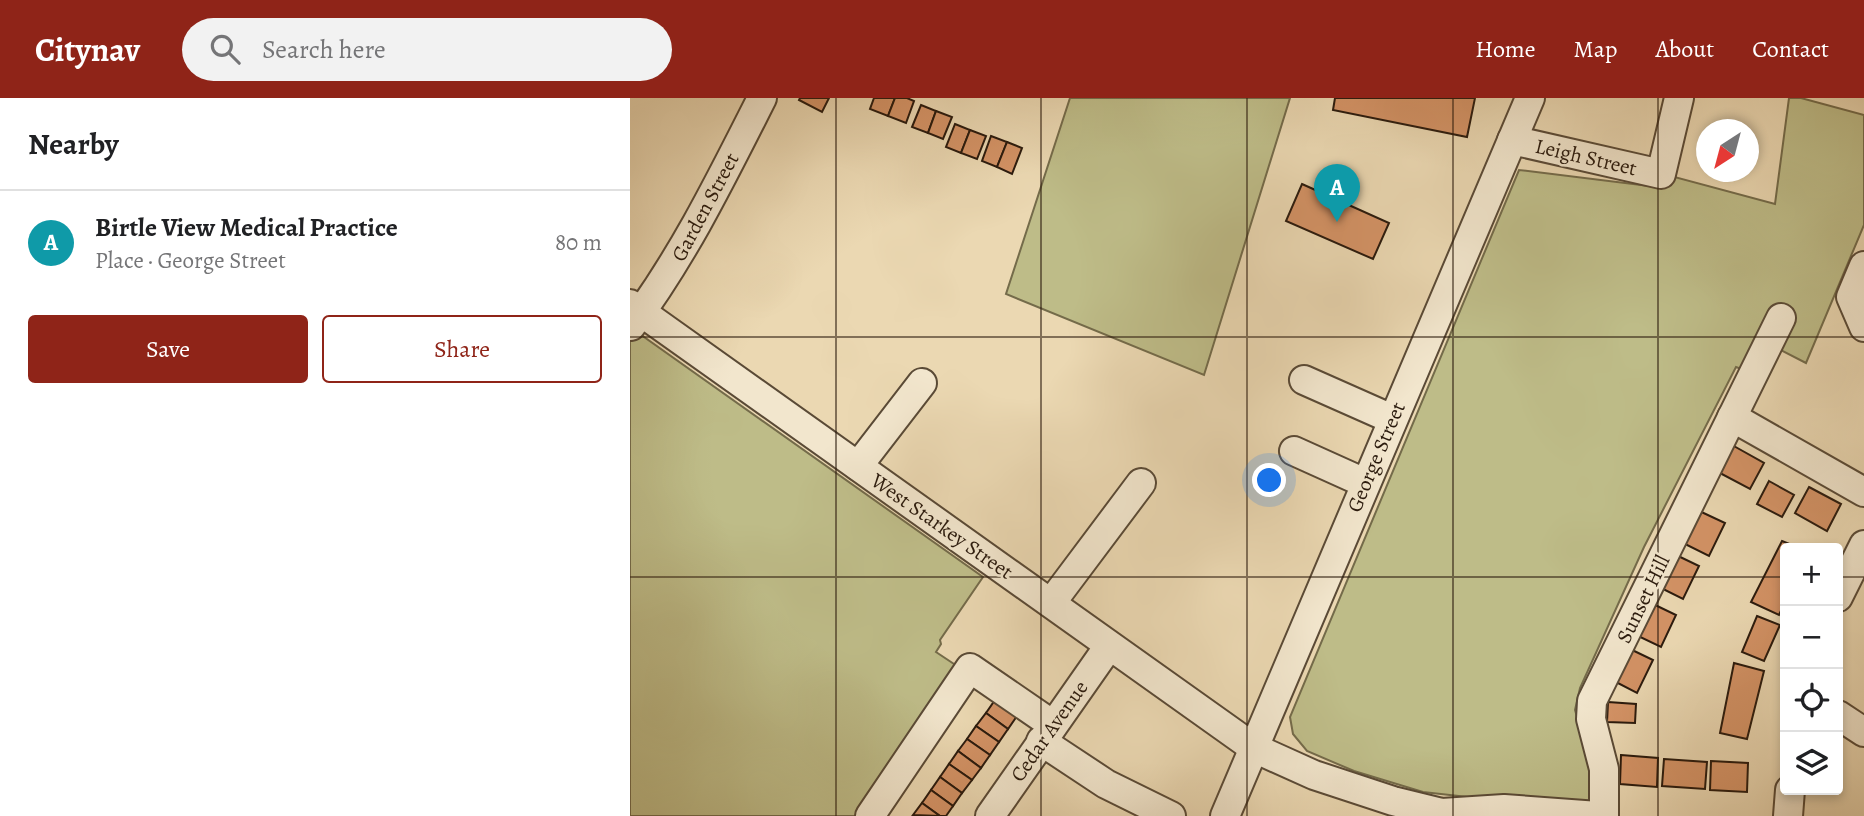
<!DOCTYPE html>
<html lang="en">
<head>
<meta charset="utf-8">
<style>
	:root { --surface:#fff; --page:#f2f2f2; --text:#202124; --muted:#757577; --line:#e0e0e0; --accent:#8f2418 }
	body { margin:0; font-family:Alegreya,serif; background:var(--page); color:var(--text) }
	.controls { position:absolute; right:21px; bottom:21px; display:grid; overflow:hidden; border-radius:7px; box-shadow:0 4px 10px #0003 }
	.controls button { width:63px; height:63px; display:grid; place-items:center; padding:0; border:0; border-bottom:2px solid var(--line); background:var(--surface); color:var(--text); font:35px sans-serif }
	.compass { position:absolute; left:1066px; top:21px; width:63px; height:63px; border-radius:50%; background:var(--surface); box-shadow:0 4px 10px #0003; rotate:216deg }
	.you { position:absolute; left:640px; top:383px; width:24px; height:24px; margin:-18px; border:5px solid #fff; border-radius:50%; background:#1a73e8; box-shadow:0 0 0 10px #1a73e833 }
	.badge { display:grid; place-items:center; width:46px; height:46px; border-radius:50%; background:var(--accent); color:#fff; font-size:23px; font-weight:700 }
	.pin { position:absolute; translate:-50% -58px; filter:drop-shadow(0 2px 4px #0008) }
	.pin::after { content:''; position:absolute; top:37px; width:24px; height:21px; background:inherit; clip-path:polygon(0 0,100% 0,50% 100%) }
	.list { margin:0; padding:0; list-style:none }
	h2 { display:flex; justify-content:space-between; align-items:center; height:91px; margin:0; padding:0 28px; font-size:30px }
	h2 small { font-size:23px; font-weight:400; color:var(--muted) }
	.list li { display:grid; grid-template-columns:46px 1fr auto; gap:21px; align-items:center; box-sizing:border-box; height:105px; padding:0 28px; border-top:2px solid var(--line) }
	.list b { display:block; font-size:26px; white-space:nowrap }
	.list p { margin:0; font-size:23px; white-space:nowrap; color:var(--muted) }
	.list em { font-size:23px; font-style:normal; color:var(--muted) }
	.actions { display:flex; gap:14px; padding:21px 28px }
	.actions a { flex:1; padding:16px 0; border:2px solid var(--accent); border-radius:7px; text-align:center; font-size:24px; color:var(--accent) }
	.actions .main { background:var(--accent); color:#fff }
	.icon { flex:none; width:38px; height:38px; fill:none; stroke:currentColor; stroke-width:2; stroke-linecap:round; stroke-linejoin:round }
	.map { position:relative; flex:none; width:1234px; height:718px; overflow:hidden }
	header { display:flex; align-items:center; gap:42px; box-sizing:border-box; height:98px; padding:0 35px; background:var(--accent); color:#fff }
	header strong { font-size:33px }
	nav { display:flex; gap:38px; margin-inline-start:auto; font-size:24px }
	.search { width:490px; height:63px; background:var(--page); display:flex; align-items:center; gap:18px; box-sizing:border-box; padding:0 24px; border-radius:38px; color:var(--muted); font-size:26px }
	main { display:flex }
	aside { flex:1; background:var(--surface) }
	.map>svg:first-child { display:block }
</style>
</head>
<body>
<header>
<strong>Citynav</strong>
<div class="search"><svg class="icon" aria-label="search" viewBox="0 0 24 24"><circle cx="10" cy="10" r="6"/><path d="M15 15l6 6"/></svg>Search here</div>
<nav><a>Home</a><a>Map</a><a>About</a><a>Contact</a></nav>
</header>
<main>
<aside>
<h2>Nearby<small></small></h2>
<ul class="list">
<li><span class="badge" style="background:#0f9aa8">A</span><div><b>Birtle View Medical Practice</b><p>Place · George Street</p></div><em>80 m</em></li>
</ul>
<div class="actions"><a class="main">Save</a><a>Share</a></div>
</aside>
<div class="map">
<svg width="1234" height="718" viewBox="0 0 1234 718">
	<rect width="100%" height="100%" fill="#ebd8b2"/>
	<filter id="stains"><feTurbulence type="fractalNoise" baseFrequency=".00286" numOctaves="4"/><feColorMatrix values="0 0 0 0 .2 0 0 0 0 .09 0 0 0 0 .02 0 0 0 .5 -.17"/></filter>
	<radialGradient id="worn" r=".72"><stop offset=".6" stop-color="#630" stop-opacity="0"/><stop offset="1" stop-color="#630" stop-opacity=".3"/></radialGradient>
	<g fill="#bebc88" stroke="#746b4a" stroke-width="2">
		<path d="M440 0H660L574 277 376 196Z"/>
		<path d="M1159 0H1171L1234 17V127L1176 265 1145 249 1131 278 1106 269 1014 449 950 590 945 612 957 653 962 694 955 712 793 694 724 673 677 653 663 636 660 619 889 72 1027 89 1041 78 1145 106Z"/>
		<path d="M0 229 353 479 310 542 311 546 306 554 330 570 235 718H0Z"/>
	</g>
	<g fill="#d49366" stroke="#2a1a0d" stroke-width="2">
		<path d="M170 0H199L192 14 169 2Z"/>
		<path d="M244 0H265L258 18 240 11Z"/>
		<path d="M265 0H277L284 3 276 25 258 18Z"/>
		<path d="M705 0H845L837 39 703 12Z"/>
		<path d="M291 7 306 13 298 35 282 29Z"/>
		<path d="M306 13 322 19 313 41 298 35Z"/>
		<path d="M325 26 340 32 331 55 316 49Z"/>
		<path d="M340 32 356 38 347 61 331 55Z"/>
		<path d="M361 38 377 44 367 69 352 63Z"/>
		<path d="M377 44 392 50 382 76 367 69Z"/>
		<path d="M672 86 759 125 743 161 656 123Z"/>
		<path d="M1102 347 1134 365 1120 391 1088 374Z"/>
		<path d="M1139 383 1164 397 1152 419 1127 406Z"/>
		<path d="M1179 389 1211 406 1197 433 1165 415Z"/>
		<path d="M1065 411 1095 425 1079 458 1049 443Z"/>
		<path d="M1152 443 1169 450H1155V504L1149 517 1121 504Z"/>
		<path d="M1044 456 1069 468 1053 501 1029 489Z"/>
		<path d="M1021 505 1046 517 1031 549 1006 537Z"/>
		<path d="M1127 518 1150 527 1134 563 1112 554Z"/>
		<path d="M998 550 1023 562 1007 595 982 582Z"/>
		<path d="M1104 565 1134 573 1117 641 1090 635Z"/>
		<path d="M365 602 387 618 378 631 356 615Z"/>
		<path d="M978 604 1006 606 1005 625 977 624Z"/>
		<path d="M356 615 378 631 369 644 346 628Z"/>
		<path d="M346 628 369 644 360 657 337 641Z"/>
		<path d="M337 641 360 657 351 670 328 653Z"/>
		<path d="M328 653 351 670 342 682 319 666Z"/>
		<path d="M991 657 1028 660 1027 689 990 686Z"/>
		<path d="M1034 661 1077 664 1075 691 1032 688Z"/>
		<path d="M1081 663 1118 665 1117 694 1080 692Z"/>
		<path d="M319 666 342 682 332 695 310 679Z"/>
		<path d="M310 679 332 695 323 708 301 692Z"/>
		<path d="M301 692 323 708 316 718H310L292 705Z"/>
		<path d="M292 705 310 718 283 717Z"/>
	</g>
	<g fill="none" stroke-linecap="round" stroke-linejoin="round">
		<g stroke="#5a4a36" stroke-width="32">
			<g id="minor">
				<path d="M882 42 1031 76 1049 0"/>
				<path d="M1234 168 1221 199 1234 229"/>
				<path d="M0 206 624 650 684 677 763 703 812 715 874 711 968 718"/>
				<path d="M1 228C54 157 92 79 132 0"/>
				<path d="M674 282 762 321"/>
				<path d="M1102 319 1234 394"/>
				<path d="M664 353 735 385"/>
				<path d="M228 368 292 285"/>
				<path d="M1208 499 1234 447"/>
				<path d="M421 505 511 385"/>
				<path d="M1208 617 1234 634"/>
				<path d="M411 643 476 686 541 718"/>
				<path d="M240 718 340 570 423 627"/>
				<path d="M360 718 479 548"/>
				<path d="M595 718 900 0"/>
				<path d="M974 718V671L961 621 962 603 1151 220"/>
				<path d="M1158 718 1160 692"/>
			</g>
		</g>
		<use href="#minor" stroke="#f2e6cd" stroke-width="28"/>
	</g>
	<path fill="none" stroke="#2a1a0d" stroke-width="2" stroke-opacity="0.55" d="M206 0V718M411 0V718M617 0V718M823 0V718M1028 0V718M0 239H1234M0 479H1155M1208 479H1234"/>
	<g text-anchor="middle" stroke-width="5" stroke-linejoin="round" paint-order="stroke">
		<g font-size="21" fill="#2a1a0d" stroke="#f2e6cd">
			<text transform="translate(956 59) rotate(13)" y="7">Leigh Street</text>
			<text transform="translate(75 109) rotate(-62)" y="7">Garden Street</text>
			<text transform="translate(746 359) rotate(-67)" y="7">George Street</text>
			<text transform="translate(312 428) rotate(35)" y="7">West Starkey Street</text>
			<text transform="translate(1013 501) rotate(-64)" y="7">Sunset Hill</text>
			<text transform="translate(419 633) rotate(-55)" y="7">Cedar Avenue</text>
		</g>
	</g>
	<rect width="100%" height="100%" filter="url(#stains)"/>
	<rect width="100%" height="100%" fill="url(#worn)"/>
</svg>
<div class="controls">
<button>+</button>
<button>−</button>
<button><svg class="icon" aria-label="locate" viewBox="0 0 24 24"><circle cx="12" cy="12" r="6"/><path d="M12 2v4M12 18v4M2 12h4M18 12h4"/></svg></button>
<button><svg class="icon" aria-label="layers" viewBox="0 0 24 24"><path d="M12 4l9 5-9 5-9-5zM3 14l9 5 9-5"/></svg></button>
</div>
<svg class="compass" viewBox="-18 -18 36 36"><path d="M0-13l5 13h-10z" fill="#e53935"/><path d="M0 13l5-13h-10z" fill="#757577"/></svg>
<div class="you"></div>
<div class="pin badge" style="left:707px;top:124px;background:#0f9aa8">A</div>
</div>
</main>
</body>
</html>
